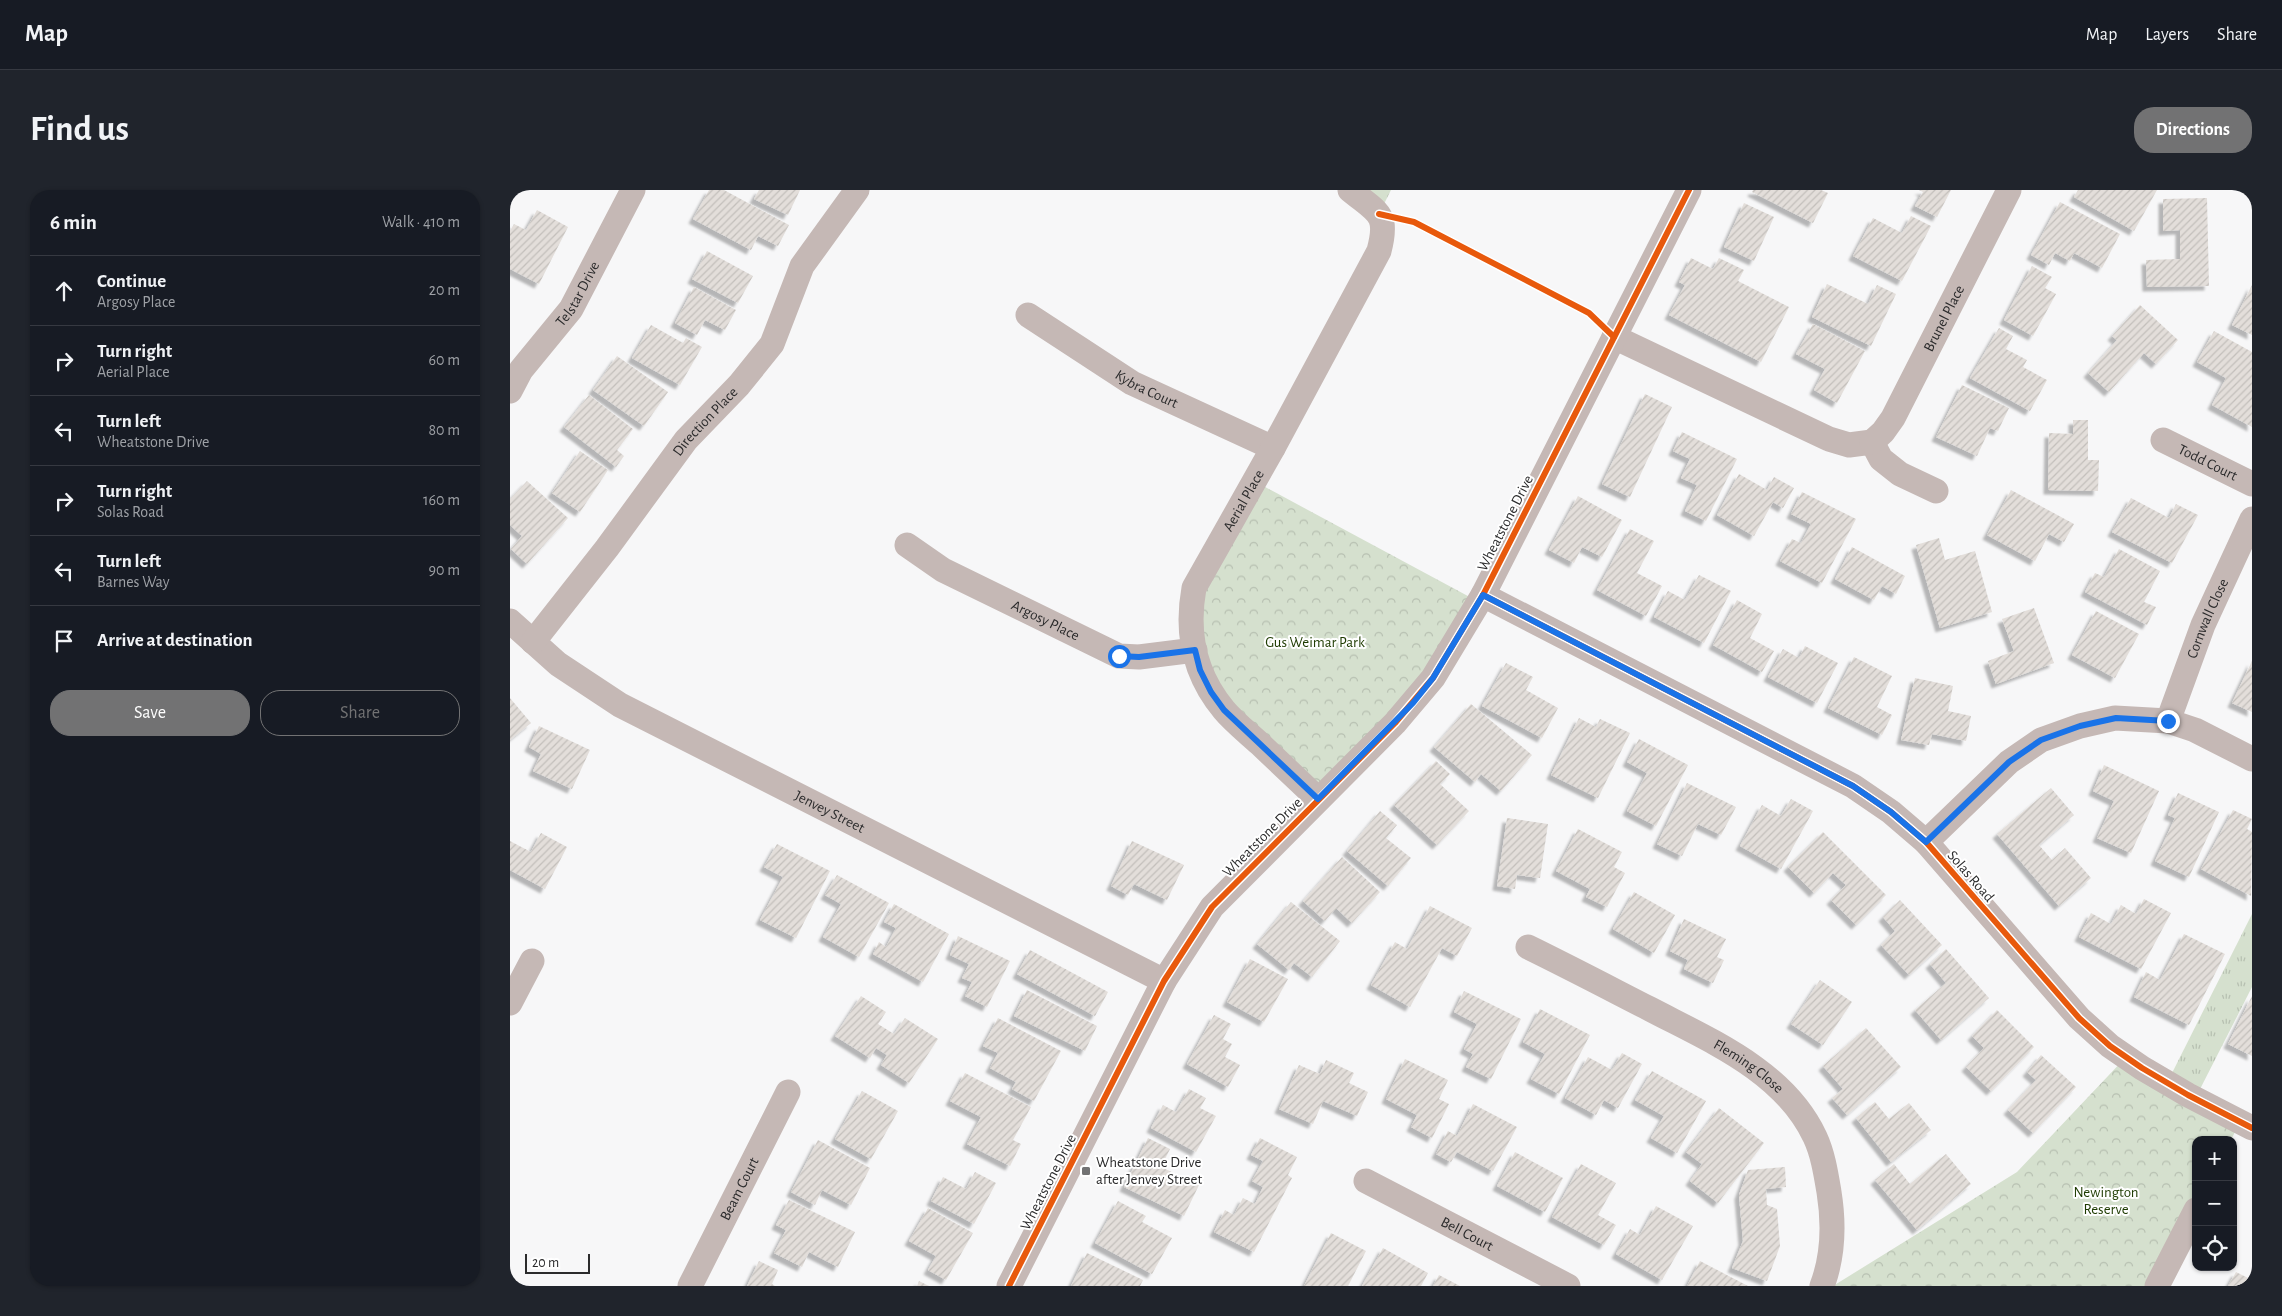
<!DOCTYPE html>
<html lang="en">
<head>
<meta charset="utf-8">
<style>
	:root { --surface:#171b24; --page:#20242c; --text:#f1f3f6; --muted:#9ea1a6; --line:#363941; --accent:#727273 }
	body { margin:0; font-family:"Alegreya Sans",sans-serif; background:var(--page); color:var(--text) }
	.controls { position:absolute; right:15px; bottom:15px; display:grid; overflow:hidden; border-radius:10px; box-shadow:0 1px 4px #0004 }
	.controls button { width:45px; height:45px; display:grid; place-items:center; padding:0; border:0; border-bottom:1px solid var(--line); background:var(--surface); color:var(--text); font:25px sans-serif }
	.scale { position:absolute; left:15px; bottom:12px; width:65px; box-sizing:border-box; padding-left:5px; border:2px solid #2b2b2c; border-top:0; font-size:14px; line-height:18px; white-space:nowrap; color:#2b2b2c; -webkit-text-stroke:4px #fff; paint-order:stroke }
	.stop { position:absolute; width:15px; height:15px; margin:-11px; border:4px solid #1a73e8; border-radius:50%; background:#fff }
	.stop.end { background:#1a73e8; border-color:#fff; box-shadow:0 1px 5px #0008 }
	.list { margin:0; padding:0; list-style:none }
	h2 { display:flex; justify-content:space-between; align-items:center; height:65px; margin:0; padding:0 20px; font-size:21px }
	h2 small { font-size:16px; font-weight:400; color:var(--muted) }
	.list li { display:grid; grid-template-columns:32px 1fr auto; gap:15px; align-items:center; box-sizing:border-box; height:70px; padding:0 20px; border-top:1px solid var(--line) }
	.list b { display:block; font-size:19px; white-space:nowrap }
	.list p { margin:0; font-size:16px; white-space:nowrap; color:var(--muted) }
	.list em { font-size:16px; font-style:normal; color:var(--muted) }
	.actions { display:flex; gap:10px; padding:15px 20px }
	.actions a { flex:1; padding:11px 0; border:1px solid var(--accent); border-radius:20px; text-align:center; font-size:18px; color:var(--accent) }
	.actions .main { background:var(--accent); color:#fff }
	.icon { flex:none; width:28px; height:28px; fill:none; stroke:currentColor; stroke-width:2; stroke-linecap:round; stroke-linejoin:round }
	.map { position:relative; flex:none; width:1742px; height:1096px; overflow:hidden; border-radius:20px }
	header { display:flex; align-items:center; gap:30px; box-sizing:border-box; height:70px; padding:0 25px; background:var(--surface); border-bottom:1px solid var(--line) }
	header strong { font-size:24px }
	nav { display:flex; gap:28px; margin-inline-start:auto; font-size:18px }
	.intro { display:flex; align-items:center; justify-content:space-between; box-sizing:border-box; height:120px; padding:0 30px }
	h1 { margin:0; font-size:35px }
	.button { padding:12px 22px; border-radius:20px; background:var(--accent); color:#fff; font-size:18px; font-weight:700 }
	main { display:flex; gap:30px; padding:0 30px }
	aside { flex:1; background:var(--surface); border-radius:20px; box-shadow:0 1px 4px #0004 }
	.map>svg:first-child { display:block }
</style>
</head>
<body>
<header>
<strong>Map</strong>
<nav><a>Map</a><a>Layers</a><a>Share</a></nav>
</header>
<div class="intro"><h1>Find us</h1><a class="button">Directions</a></div>
<main>
<aside>
<h2>6 min<small>Walk · 410 m</small></h2>
<ul class="list">
<li><svg class="icon" aria-label="ahead" viewBox="0 0 24 24"><path d="M12 20V5M6 11l6-6 6 6"/></svg><div><b>Continue</b><p>Argosy Place</p></div><em>20 m</em></li>
<li><svg class="icon" aria-label="right" viewBox="0 0 24 24"><path d="M7 20v-9h11M14 6l5 5-5 5"/></svg><div><b>Turn right</b><p>Aerial Place</p></div><em>60 m</em></li>
<li><svg class="icon" aria-label="left" viewBox="0 0 24 24"><path d="M17 20v-9H6M10 6l-5 5 5 5"/></svg><div><b>Turn left</b><p>Wheatstone Drive</p></div><em>80 m</em></li>
<li><svg class="icon" aria-label="right" viewBox="0 0 24 24"><path d="M7 20v-9h11M14 6l5 5-5 5"/></svg><div><b>Turn right</b><p>Solas Road</p></div><em>160 m</em></li>
<li><svg class="icon" aria-label="left" viewBox="0 0 24 24"><path d="M17 20v-9H6M10 6l-5 5 5 5"/></svg><div><b>Turn left</b><p>Barnes Way</p></div><em>90 m</em></li>
<li><svg class="icon" aria-label="arrive" viewBox="0 0 24 24"><path d="M6 21V4h12l-3 4 3 4H6"/></svg><div><b>Arrive at destination</b></div></li>
</ul>
<div class="actions"><a class="main">Save</a><a>Share</a></div>
</aside>
<div class="map">
<svg width="1742" height="1096" viewBox="0 0 1742 1096">
	<defs>
		<pattern id="grass-tufts" width="24" height="20" patternUnits="userSpaceOnUse" patternTransform="scale(1.25)"><rect width="24" height="20" fill="#d5e0ce"/><path d="M3 7l-1-3M5 7V3M7 7l1-3M15 17l-1-3M17 17v-4M19 17l1-3" fill="none" stroke="#b7c0b1"/></pattern>
		<pattern id="park-crowns" width="20" height="18" patternUnits="userSpaceOnUse" patternTransform="scale(1.25)"><rect width="20" height="18" fill="#d5e0ce"/><path d="M2 6a3 3 0 1 1 6 0M12 15a3 3 0 1 1 6 0" fill="none" stroke="#b7c0b1"/></pattern>
		<pattern id="building-hatch" width="6" height="6" patternUnits="userSpaceOnUse" patternTransform="scale(1.25)"><rect width="6" height="6" fill="#e3deda"/><path d="M-1 1l2-2M0 6l6-6M5 7l2-2" fill="none" stroke="#c3bfbb"/></pattern>
		<filter id="shadow"><feDropShadow dx="-4.5" dy="4.5" stdDeviation="1" flood-color="#0004"/></filter>
	</defs>
	<rect width="100%" height="100%" fill="#f7f7f8"/>
	<path fill="url(#grass-tufts)" d="M1742 724V797L1685 909 1657 893Z"/>
	<g fill="url(#park-crowns)">
		<path d="M840 0H881L869 24Z"/>
		<path d="M744 291 969 412 923 488 808 609 714 520 680 418Z"/>
		<path d="M1616 867 1730 932 1721 950H1686V1020L1647 1096H1323L1507 982Z"/>
	</g>
	<g fill="url(#building-hatch)" filter="url(#shadow)">
		<path d="M199 0H214L279 35 268 56 248 46 241 60 183 29Z"/>
		<path d="M249 0H290L278 25 244 9Z"/>
		<path d="M1243 0H1311L1318 3 1303 33 1242 2Z"/>
		<path d="M1409 0H1441L1427 27 1405 16 1413 2Z"/>
		<path d="M1568 0H1647L1624 41 1564 7Z"/>
		<path d="M1697 8 1699 96 1637 97 1636 70 1670 69V40L1653 41V9Z"/>
		<path d="M1550 12 1610 44 1592 78 1564 63 1560 71 1545 63 1539 75 1521 65Z"/>
		<path d="M1234 13 1264 27 1244 71 1214 57Z"/>
		<path d="M27 20 58 37 29 94 0 79V41L4 34 16 40Z"/>
		<path d="M1401 26 1421 36 1392 91 1343 66 1363 28 1392 43Z"/>
		<path d="M197 61 243 86 228 113 182 89Z"/>
		<path d="M1181 68 1203 79 1209 68 1234 80 1228 91 1279 117 1251 172 1159 125 1175 95 1169 92Z"/>
		<path d="M1522 76 1542 87 1535 98 1546 104 1523 146 1494 130Z"/>
		<path d="M1317 94 1358 114 1367 95 1386 104 1361 156 1302 127Z"/>
		<path d="M1742 95V145L1722 135Z"/>
		<path d="M184 97 226 120 215 140 195 130 187 145 165 133Z"/>
		<path d="M1630 115 1668 150 1646 174 1634 163 1599 202 1578 183 1607 150 1602 146Z"/>
		<path d="M1303 134 1355 161 1327 213 1304 200 1315 179 1286 164Z"/>
		<path d="M141 135 173 153 176 148 192 157 170 195 122 168Z"/>
		<path d="M1489 138 1503 146 1496 159 1517 170 1513 177 1537 190 1520 221 1460 188Z"/>
		<path d="M1704 141 1742 162V237L1702 215 1716 188 1687 172Z"/>
		<path d="M107 166 158 202 134 236 83 200Z"/>
		<path d="M1452 195 1499 218 1488 241 1480 238 1467 266 1426 247Z"/>
		<path d="M1135 204 1162 217 1120 307 1092 294Z"/>
		<path d="M79 205 123 239 107 260 114 266 106 277 54 237Z"/>
		<path d="M1563 230H1578V270H1589L1588 301 1538 300 1539 243 1563 244Z"/>
		<path d="M1172 242 1227 269 1196 331 1175 321 1187 295 1171 288 1180 269 1163 261Z"/>
		<path d="M70 261 98 280 70 322 42 303Z"/>
		<path d="M1229 284 1257 300 1264 287 1284 298 1273 318 1263 312 1244 346 1207 325Z"/>
		<path d="M17 291 58 328 17 374 1 359 12 346 0 335V309Z"/>
		<path d="M1501 300 1564 334 1554 352 1539 344 1525 371 1477 345Z"/>
		<path d="M1292 302 1346 329 1312 393 1270 371 1282 349 1291 353 1301 334 1281 324Z"/>
		<path d="M1068 306 1112 330 1092 367 1072 357 1064 373 1039 360Z"/>
		<path d="M1621 308 1659 328 1666 314 1688 325 1662 373 1602 342Z"/>
		<path d="M1120 339 1144 351 1127 383 1152 396 1136 426 1087 400Z"/>
		<path d="M1429 348 1435 370 1465 361 1482 422 1430 438 1406 355Z"/>
		<path d="M1342 357 1395 386 1386 404 1372 396 1364 410 1325 389Z"/>
		<path d="M1609 359 1650 381 1634 412 1646 417 1637 435 1575 402 1585 383 1594 387Z"/>
		<path d="M1189 385 1221 401 1194 453 1144 427 1158 401 1175 410Z"/>
		<path d="M1227 410 1252 424 1240 448 1264 461 1252 482 1203 455Z"/>
		<path d="M1524 418 1544 473 1486 494 1478 471 1504 461 1492 429Z"/>
		<path d="M1586 421 1629 444 1605 488 1562 465Z"/>
		<path d="M1295 456 1328 473 1307 513 1258 487 1273 459 1289 468Z"/>
		<path d="M1344 467 1382 486 1367 517 1382 525 1372 545 1318 518Z"/>
		<path d="M1742 471V522L1722 513Z"/>
		<path d="M996 473 1023 487 1016 500 1048 518 1032 548 972 516Z"/>
		<path d="M1405 488 1443 496 1438 521 1461 526 1456 551 1422 544 1419 555 1391 550Z"/>
		<path d="M0 508 21 533 0 550Z"/>
		<path d="M961 514 1022 565 991 601 971 584 965 592 924 557Z"/>
		<path d="M1069 528 1086 537 1090 529 1120 543 1088 608 1041 585Z"/>
		<path d="M29 536 80 560 62 599 23 581 31 564 19 557Z"/>
		<path d="M1129 549 1178 575 1146 636 1117 621 1137 583 1117 572Z"/>
		<path d="M926 571 940 584 930 594 959 621 927 655 884 615Z"/>
		<path d="M1594 575 1649 601 1621 663 1587 648 1604 611 1583 601Z"/>
		<path d="M1177 593 1226 617 1211 645 1188 634 1172 666 1147 654Z"/>
		<path d="M1541 598 1564 625 1529 655 1542 670 1555 658 1581 688 1549 716 1487 644Z"/>
		<path d="M1668 603 1709 622 1679 687 1645 671 1665 628 1658 625Z"/>
		<path d="M1281 609 1303 621 1271 679 1230 656 1252 615 1271 626Z"/>
		<path d="M1723 620 1742 629 1737 639 1742 642 1741 706 1691 679Z"/>
		<path d="M870 621 887 635 876 648 901 668 878 696 837 661Z"/>
		<path d="M997 628 1038 634 1030 688 1007 685 1005 699 987 696Z"/>
		<path d="M1068 639 1112 662 1104 677 1115 683 1097 717 1076 707 1080 699 1046 681Z"/>
		<path d="M1313 642 1376 705 1346 735 1321 710 1336 695 1323 683 1304 703 1278 677Z"/>
		<path d="M31 643 57 657 35 699 0 680V651L21 662Z"/>
		<path d="M622 651 674 675 657 710 624 694 618 705 601 696Z"/>
		<path d="M267 654 320 681 286 748 250 730 273 687 254 677Z"/>
		<path d="M832 667 870 702 842 733 826 718 815 731 793 711Z"/>
		<path d="M327 685 379 713 349 767 313 747 331 714 315 705Z"/>
		<path d="M1124 702 1165 725 1144 763 1103 739Z"/>
		<path d="M1634 709 1661 723 1631 779 1569 747 1581 723 1601 734 1611 715 1626 724Z"/>
		<path d="M1390 710 1432 755 1399 785 1371 755 1385 741 1373 727Z"/>
		<path d="M781 712 830 751 802 787 784 773 779 780 747 754Z"/>
		<path d="M384 714 439 744 413 792 363 764 369 752 376 757 386 738 374 732Z"/>
		<path d="M920 716 962 738 947 766 932 758 900 817 861 795 885 752 897 759Z"/>
		<path d="M1174 729 1216 749 1207 767 1214 770 1203 793 1174 779 1178 770 1160 761Z"/>
		<path d="M1674 744 1715 764 1679 835 1624 807 1636 782 1650 790Z"/>
		<path d="M448 746 500 771 477 817 455 806 462 792 452 788 459 774 440 765Z"/>
		<path d="M1436 759 1479 808 1431 850 1405 820 1436 793 1420 774Z"/>
		<path d="M520 760 598 802 585 826 507 784Z"/>
		<path d="M740 769 778 789 754 832 717 812Z"/>
		<path d="M1310 790 1342 812 1313 855 1281 834Z"/>
		<path d="M517 800 587 836 575 861 504 826Z"/>
		<path d="M954 801 1011 829 981 889 956 877 963 864 954 859 967 834 944 822Z"/>
		<path d="M351 806 376 822 368 834 384 844 395 828 428 849 399 893 371 875 377 865 366 858 360 868 325 846Z"/>
		<path d="M1742 806V866L1718 854Z"/>
		<path d="M1030 819 1080 845 1049 904 1021 889 1035 864 1013 852Z"/>
		<path d="M1487 820 1524 857 1481 901 1456 877 1474 858 1462 846Z"/>
		<path d="M704 825 721 834 713 849 722 854 715 867 730 875 718 897 677 874Z"/>
		<path d="M488 828 551 861 524 911 502 899 506 892 480 878 488 863 473 856Z"/>
		<path d="M1356 838 1391 877 1337 925 1322 908 1333 899 1313 876Z"/>
		<path d="M1112 863 1132 874 1108 918 1094 910 1086 925 1055 908 1078 867 1102 880Z"/>
		<path d="M1531 865 1566 897 1523 943 1498 920 1526 890 1517 882Z"/>
		<path d="M895 869 938 890 929 909 939 914 922 948 901 937 907 925 876 909Z"/>
		<path d="M816 870 844 883 839 893 858 902 847 926 813 911 803 934 769 919 789 875 810 884Z"/>
		<path d="M1142 881 1196 911 1167 963 1141 948 1154 926 1125 910Z"/>
		<path d="M455 883 521 917 503 950 511 954 500 976 457 954 471 927 440 911Z"/>
		<path d="M679 899 696 908 690 918 706 926 686 962 641 938 653 915 666 922Z"/>
		<path d="M352 901 388 921 361 969 325 949Z"/>
		<path d="M1365 912 1379 929 1399 913 1421 940 1381 972 1346 928Z"/>
		<path d="M963 914 1007 937 983 981 947 962 941 972 926 964 938 941 947 946Z"/>
		<path d="M1209 918 1254 953 1208 1013 1180 991 1192 974 1176 962Z"/>
		<path d="M638 948 660 959 651 977 689 995 674 1026 614 997Z"/>
		<path d="M750 948 787 967 778 985 782 988 744 1062 704 1042 715 1020 724 1025 733 1008 745 1014 753 997 742 991 753 971 741 965Z"/>
		<path d="M308 950 360 978 341 1015 312 1000 305 1015 281 1002Z"/>
		<path d="M1005 962 1053 988 1035 1022 987 996Z"/>
		<path d="M1436 964 1461 994 1407 1040 1365 990 1384 974 1400 994Z"/>
		<path d="M1071 974 1106 993 1088 1025 1106 1035 1094 1055 1042 1027Z"/>
		<path d="M1275 977 1276 997 1256 999 1257 1015 1267 1019 1270 1056 1257 1091 1222 1078 1233 1051 1229 1005 1238 980Z"/>
		<path d="M465 982 486 993 464 1034 421 1011 433 987 456 999Z"/>
		<path d="M279 1010 345 1042 328 1077 299 1062 292 1077 264 1063 276 1040 266 1035Z"/>
		<path d="M608 1011 636 1026 632 1032 662 1048 642 1084 585 1053Z"/>
		<path d="M1146 1016 1183 1036 1152 1090 1106 1064 1120 1039 1130 1045Z"/>
		<path d="M418 1018 463 1043 436 1090 418 1080 426 1066 399 1051Z"/>
		<path d="M821 1043 856 1061 838 1096H794Z"/>
		<path d="M873 1058 918 1083 911 1096H852Z"/>
		<path d="M577 1063 633 1090 630 1096H561Z"/>
		<path d="M249 1071 268 1080 262 1094 265 1096H237Z"/>
		<path d="M1190 1071 1238 1096H1177Z"/>
		<path d="M1726 1082 1742 1090V1096H1718Z"/>
		<path d="M929 1085 950 1096H923Z"/>
		<path d="M409 1091 419 1096H407Z"/>
	</g>
	<g fill="none" stroke-linecap="round" stroke-linejoin="round">
		<g stroke="#c5b8b5" stroke-width="25">
			<path id="s1" d="M518 125 622 193 763 258"/>
			<path d="M1104 147 1319 249 1339 255 1362 252 1371 269 1390 284 1426 301"/>
			<path id="s2" d="M0 201 11 180 61 119 123 0"/>
			<path id="s3" d="M1653 250 1742 294"/>
			<path id="s4" d="M1362 252 1373 242 1383 228 1499 0"/>
			<path id="s5" d="M397 355 433 380 609 466 629 467 685 460"/>
			<path d="M973 405 1343 596 1381 622 1416 652 1569 828 1600 856 1632 878 1678 905 1742 938"/>
			<path id="s6" d="M0 431 48 474 110 515 654 791"/>
			<path id="s7" d="M23 452 97 358 176 250 229 195 262 154 292 76 347 0"/>
			<path id="s8" d="M1658 531 1693 435 1742 329"/>
			<path id="s9" d="M808 609C788 590 769 572 750 554 738 543 724 532 714 520 684 484 676 442 684 398L763 258 869 61C879 23 868 23 840 0"/>
			<path d="M1416 652 1499 572 1531 550 1570 536 1605 528 1658 531 1685 540 1742 569"/>
			<path id="s10" d="M1018 757C1059 777 1099 798 1140 819 1201 851 1274 881 1305 947 1313 964 1316 984 1319 1002 1324 1033 1323 1067 1312 1096"/>
			<path d="M0 813 22 771"/>
			<path id="s11" d="M856 991 1058 1096"/>
			<path id="s12" d="M180 1096 278 902"/>
			<path d="M499 1096 654 791 702 717 885 533 923 488 973 405 1179 0"/>
			<path d="M1647 1096 1686 1020"/>
		</g>
		<g stroke="#fff" stroke-width="9">
			<g id="cycleway">
				<path d="M869 24 904 32 1079 123 1104 147"/>
				<path d="M973 405 1343 596 1381 622 1416 652 1569 828 1600 856 1632 878 1678 905 1742 938"/>
				<path d="M499 1096 654 791 702 717 885 533 923 488 973 405 1179 0"/>
			</g>
		</g>
		<use href="#cycleway" stroke="#e8590c" stroke-width="6"/>
	</g>
	<g fill="none" stroke-linecap="round" stroke-linejoin="round">
		<path stroke="#1a73e8" stroke-width="6" d="M609 466 629 467 685 460 690 480 701 502 714 520 808 609 903 513 923 488 973 405 1343 596 1381 622 1416 652 1499 572 1531 550 1570 536 1606 528 1658 531"/>
	</g>
	<rect fill="#727273" stroke="#fff" stroke-width="2" x="571" y="976" width="10" height="10" rx="2.5"/>
	<g text-anchor="middle" stroke-width="4" stroke-linejoin="round" paint-order="stroke">
		<g font-size="15" fill="#2b2b2c" stroke="#fff">
			<text dy="5" stroke="none"><textPath href="#s2" startOffset="119">Telstar Drive</textPath></text>
			<text dy="5" stroke="none"><textPath href="#s4" startOffset="144">Brunel Place</textPath></text>
			<text dy="5" stroke="none"><textPath href="#s1" startOffset="140">Kybra Court</textPath></text>
			<text dy="5" stroke="none"><textPath href="#s7" startOffset="280">Direction Place</textPath></text>
			<text dy="5" stroke="none"><textPath href="#s3" startOffset="50">Todd Court</textPath></text>
			<text dy="5" stroke="none"><textPath href="#s9" startOffset="360">Aerial Place</textPath></text>
			<text transform="translate(995 333) rotate(-63)" y="5">Wheatstone Drive</text>
			<text dy="5" stroke="none"><textPath href="#s8" startOffset="110">Cornwall Close</textPath></text>
			<text dy="5" stroke="none"><textPath href="#s5" startOffset="158">Argosy Place</textPath></text>
			<text dy="5" stroke="none"><textPath href="#s6" startOffset="374">Jenvey Street</textPath></text>
			<text transform="translate(752 647) rotate(-45)" y="5">Wheatstone Drive</text>
			<text transform="translate(1461 686) rotate(49)" y="5">Solas Road</text>
			<text dy="5" stroke="none"><textPath href="#s10" startOffset="251">Fleming Close</textPath></text>
			<text transform="translate(538 992) rotate(-63)" y="5">Wheatstone Drive</text>
			<text dy="5" stroke="none"><textPath href="#s12" startOffset="109">Beam Court</textPath></text>
			<text dy="5" stroke="none"><textPath href="#s11" startOffset="114">Bell Court</textPath></text>
		</g>
		<g font-size="15" fill="#1e3b01" stroke="#fff">
			<text x="805" y="457">Gus Weimar Park</text>
			<text x="1596" y="1007">Newington<tspan x="1596" dy="17">Reserve</tspan></text>
		</g>
		<g font-size="15" fill="#2b2b2c" stroke="#fff" text-anchor="start">
			<text x="586" y="977">Wheatstone Drive<tspan x="586" dy="17">after Jenvey Street</tspan></text>
		</g>
	</g>
</svg>
<div class="controls">
<button>+</button>
<button>−</button>
<button><svg class="icon" aria-label="locate" viewBox="0 0 24 24"><circle cx="12" cy="12" r="6"/><path d="M12 2v4M12 18v4M2 12h4M18 12h4"/></svg></button>
</div>
<div class="scale">20 m</div>
<div class="stop" style="left:609px;top:466px"></div>
<div class="stop end" style="left:1658px;top:531px"></div>
</div>
</main>
</body>
</html>
